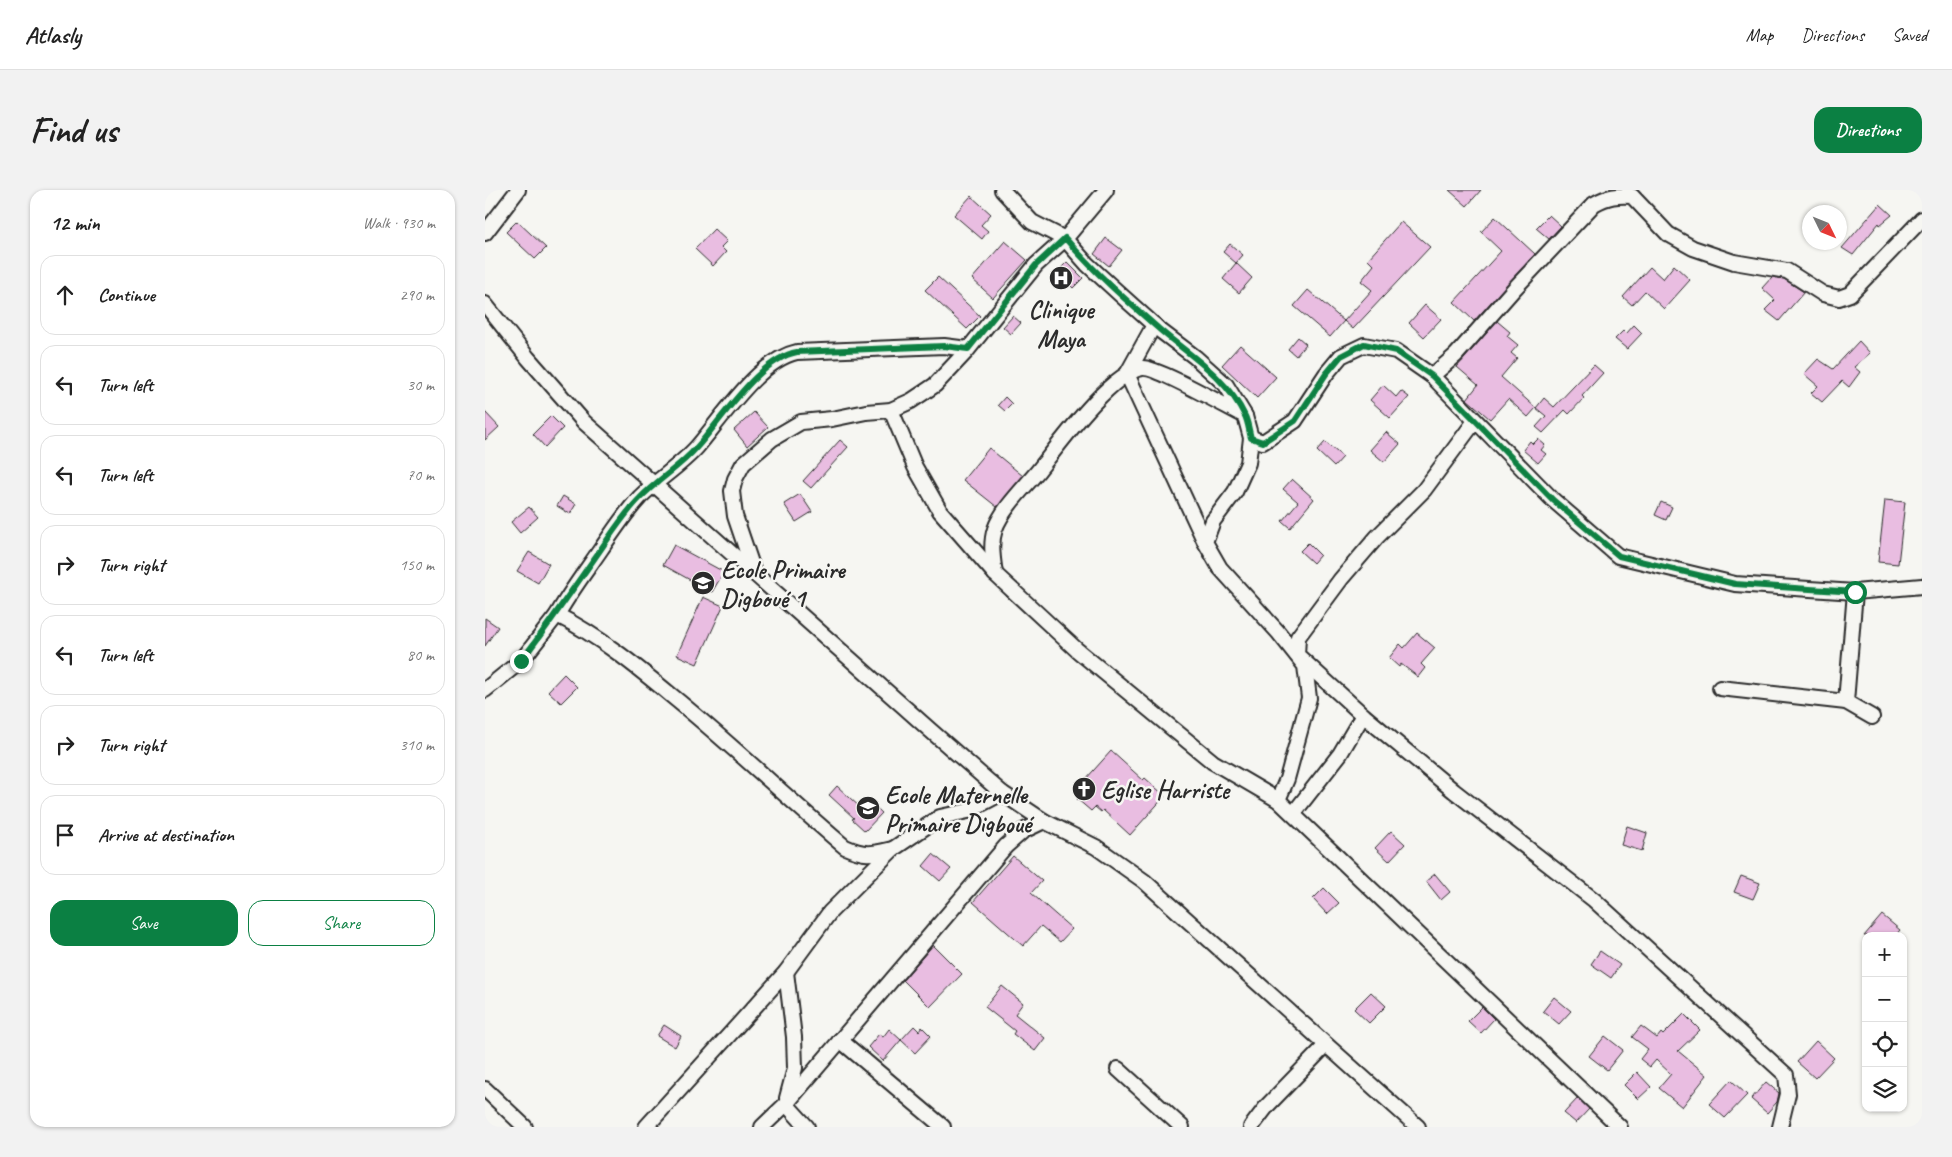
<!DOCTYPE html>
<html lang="en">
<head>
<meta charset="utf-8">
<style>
	:root { --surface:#fff; --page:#f2f2f2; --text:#222; --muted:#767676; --line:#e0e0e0; --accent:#0b8043 }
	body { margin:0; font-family:Caveat,sans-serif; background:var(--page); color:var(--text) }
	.controls { position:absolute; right:15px; bottom:15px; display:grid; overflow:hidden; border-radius:10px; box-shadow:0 1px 4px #0004 }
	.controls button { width:45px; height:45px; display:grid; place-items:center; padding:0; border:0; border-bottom:1px solid var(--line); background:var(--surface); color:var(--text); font:25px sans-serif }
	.compass { position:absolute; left:1317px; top:15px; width:45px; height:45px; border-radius:50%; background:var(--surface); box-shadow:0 1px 4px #0004; rotate:133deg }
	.stop { position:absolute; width:15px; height:15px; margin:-11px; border:4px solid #0b8043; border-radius:50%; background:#fff }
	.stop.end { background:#0b8043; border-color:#fff; box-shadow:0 1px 5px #0008 }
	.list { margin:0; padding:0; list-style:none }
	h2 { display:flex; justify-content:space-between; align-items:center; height:65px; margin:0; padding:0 20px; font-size:21px }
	h2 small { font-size:16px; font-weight:400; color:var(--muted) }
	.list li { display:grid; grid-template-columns:32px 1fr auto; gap:15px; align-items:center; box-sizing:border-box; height:80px; margin:0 10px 10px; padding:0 10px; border:1px solid var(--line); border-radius:15px }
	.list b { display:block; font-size:19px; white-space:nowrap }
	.list em { font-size:16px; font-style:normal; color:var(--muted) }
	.actions { display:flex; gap:10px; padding:15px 20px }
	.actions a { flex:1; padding:11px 0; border:1px solid var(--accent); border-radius:15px; text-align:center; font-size:18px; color:var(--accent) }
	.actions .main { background:var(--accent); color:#fff }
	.icon { flex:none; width:28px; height:28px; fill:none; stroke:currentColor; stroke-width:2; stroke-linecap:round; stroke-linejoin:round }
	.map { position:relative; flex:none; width:1437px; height:937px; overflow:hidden; border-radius:15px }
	header { display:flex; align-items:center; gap:30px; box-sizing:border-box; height:70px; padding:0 25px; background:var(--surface); border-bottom:1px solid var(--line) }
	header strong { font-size:24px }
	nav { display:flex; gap:28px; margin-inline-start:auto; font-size:18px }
	.intro { display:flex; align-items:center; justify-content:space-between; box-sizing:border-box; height:120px; padding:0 30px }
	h1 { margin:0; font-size:35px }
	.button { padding:12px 22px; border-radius:15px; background:var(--accent); color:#fff; font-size:18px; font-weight:700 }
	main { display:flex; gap:30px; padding:0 30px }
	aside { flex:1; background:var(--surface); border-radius:15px; box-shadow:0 1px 4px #0004 }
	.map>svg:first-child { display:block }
</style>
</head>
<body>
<header>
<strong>Atlasly</strong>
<nav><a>Map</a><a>Directions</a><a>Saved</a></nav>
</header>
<div class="intro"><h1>Find us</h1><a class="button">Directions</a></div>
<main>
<aside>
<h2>12 min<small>Walk · 930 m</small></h2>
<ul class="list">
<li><svg class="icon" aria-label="ahead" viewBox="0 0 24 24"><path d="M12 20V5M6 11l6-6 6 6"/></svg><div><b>Continue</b></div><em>290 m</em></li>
<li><svg class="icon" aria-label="left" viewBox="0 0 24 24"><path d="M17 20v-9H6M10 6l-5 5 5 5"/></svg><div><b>Turn left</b></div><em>30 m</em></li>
<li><svg class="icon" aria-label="left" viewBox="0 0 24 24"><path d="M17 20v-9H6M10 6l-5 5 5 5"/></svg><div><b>Turn left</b></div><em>70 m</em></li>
<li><svg class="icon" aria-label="right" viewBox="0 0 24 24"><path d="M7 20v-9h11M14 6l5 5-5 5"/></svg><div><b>Turn right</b></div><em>150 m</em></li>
<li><svg class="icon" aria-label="left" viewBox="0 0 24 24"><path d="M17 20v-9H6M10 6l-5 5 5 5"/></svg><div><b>Turn left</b></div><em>80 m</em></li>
<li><svg class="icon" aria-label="right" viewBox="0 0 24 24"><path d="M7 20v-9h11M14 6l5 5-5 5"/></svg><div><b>Turn right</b></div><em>310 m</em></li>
<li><svg class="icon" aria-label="arrive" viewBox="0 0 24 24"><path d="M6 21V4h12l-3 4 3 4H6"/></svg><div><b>Arrive at destination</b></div></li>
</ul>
<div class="actions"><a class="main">Save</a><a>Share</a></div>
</aside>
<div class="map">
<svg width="1437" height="937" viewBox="0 0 1437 937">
	<rect width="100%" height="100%" fill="#f6f6f2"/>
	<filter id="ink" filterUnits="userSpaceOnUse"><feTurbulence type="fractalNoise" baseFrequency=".02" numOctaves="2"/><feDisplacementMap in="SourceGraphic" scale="10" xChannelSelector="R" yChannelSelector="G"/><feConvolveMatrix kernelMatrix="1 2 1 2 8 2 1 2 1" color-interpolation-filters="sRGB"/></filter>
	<g filter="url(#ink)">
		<g fill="#e9bde1" stroke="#2b2b2b">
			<path d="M964 0H996L982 16Z"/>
			<path d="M486 6 506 24 496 35 503 41 497 49 469 25Z"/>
			<path d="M1395 14 1407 25 1395 35 1394 33 1368 65 1357 58Z"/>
			<path d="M1064 25 1076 36 1064 49 1051 38Z"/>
			<path d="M1010 27 1050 64 989 131 969 112 1016 61 996 42Z"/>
			<path d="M32 31 61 58 50 69 21 42Z"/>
			<path d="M916 32 945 57 868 139 859 131 887 100 876 91 889 75 883 69Z"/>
			<path d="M229 39 242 51 236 57 241 62 228 76 210 59Z"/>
			<path d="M621 48 637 60 624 76 609 64Z"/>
			<path d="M520 51 542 70 508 108 487 89Z"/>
			<path d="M745 54 758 65 751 73 738 62Z"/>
			<path d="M582 72 598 88 588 98 572 82Z"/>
			<path d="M751 73 767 88 754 103 738 89Z"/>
			<path d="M1189 75 1205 90 1179 119 1160 101 1147 115 1138 107 1165 77 1178 89Z"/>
			<path d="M453 87 495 126 482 139 440 100Z"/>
			<path d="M1287 87 1299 89 1319 102 1294 131 1280 120 1290 110 1277 98Z"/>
			<path d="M823 100 859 131 845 147 809 116Z"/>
			<path d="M940 115 956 129 939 147 924 133Z"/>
			<path d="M528 126 536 133 526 144 518 137Z"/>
			<path d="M1012 131 1025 142 1022 146 1033 155 1026 163 1032 168 1016 187 1051 218 1043 227 1023 209 1005 229 982 209 993 195 972 177Z"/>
			<path d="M1149 135 1157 143 1142 159 1130 149 1138 141 1141 144Z"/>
			<path d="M813 147 821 154 811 166 803 159Z"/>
			<path d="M1374 151 1385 163 1369 177 1375 182 1364 197 1357 191 1337 212 1326 203 1333 196 1319 184 1333 169 1348 179Z"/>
			<path d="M755 155 791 187 772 208 737 175Z"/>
			<path d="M1109 175 1118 183 1097 206 1099 208 1084 224 1080 220 1058 243 1051 237 1061 226 1051 218 1059 208 1069 217Z"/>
			<path d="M898 195 911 207 916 201 924 207 905 228 885 210Z"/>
			<path d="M520 207 527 214 520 221 513 215Z"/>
			<path d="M0 222 14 237 0 250Z"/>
			<path d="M269 222 283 237 262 256 249 240Z"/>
			<path d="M66 226 78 238 60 257 48 244Z"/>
			<path d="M901 242 915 254 899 272 885 260Z"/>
			<path d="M1053 249 1060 255 1056 260 1061 264 1053 273 1038 260 1045 251 1048 254Z"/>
			<path d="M355 250 363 257 326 298 318 291Z"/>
			<path d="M840 252 858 267 849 277 832 261Z"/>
			<path d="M504 258 538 286 512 317 478 290Z"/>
			<path d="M807 289 829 309 805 338 797 331 813 312 798 299Z"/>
			<path d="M315 304 327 322 311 332 299 314Z"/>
			<path d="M78 306 91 314 85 324 72 316Z"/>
			<path d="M1400 310 1420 312 1413 374 1393 372Z"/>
			<path d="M1176 312 1187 317 1181 330 1170 325Z"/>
			<path d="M44 317 53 327 35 343 26 332Z"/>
			<path d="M823 353 835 365 828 373 815 361Z"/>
			<path d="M189 355 239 382 227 402 178 375Z"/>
			<path d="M44 362 64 374 53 393 32 381Z"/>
			<path d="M218 407 238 416 212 474 192 465Z"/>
			<path d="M0 428 13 437 0 456Z"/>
			<path d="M932 443 950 458 936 474 940 478 933 487 916 474 914 477 904 468 915 454 919 458Z"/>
			<path d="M79 484 92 497 76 513 63 501Z"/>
			<path d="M626 561 658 590 660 588 680 606 645 645 618 620 616 622 610 617 606 621 592 609 596 605 591 600Z"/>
			<path d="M352 596 377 619 384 611 397 623 380 641 367 629 369 628 344 605Z"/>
			<path d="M1142 636 1162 643 1157 661 1136 655Z"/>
			<path d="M906 641 920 654 904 671 890 658Z"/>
			<path d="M448 664 466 679 455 691 438 676Z"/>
			<path d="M528 666 557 691 546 703 587 739 575 752 556 736 538 756 488 712Z"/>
			<path d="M950 684 965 702 956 710 941 691Z"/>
			<path d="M1256 686 1275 693 1268 709 1249 702Z"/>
			<path d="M839 698 854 713 842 724 828 709Z"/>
			<path d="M1397 725 1415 740 1410 746H1379Z"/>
			<path d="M448 755 477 784 445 817 418 790Z"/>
			<path d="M1115 761 1135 775 1126 788 1106 774Z"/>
			<path d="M517 796 538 813 530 824 560 848 550 861 528 844 530 841 500 817Z"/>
			<path d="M886 802 901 816 884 833 869 819Z"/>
			<path d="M1069 807 1086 821 1074 834 1058 821Z"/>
			<path d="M997 817 1009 829 996 843 983 831Z"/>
			<path d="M1199 824 1215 840 1193 861 1222 885 1197 917 1174 898 1186 884 1171 870 1165 877 1155 869 1163 859 1147 847 1156 836 1172 848 1176 843 1178 845Z"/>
			<path d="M179 835 196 846 190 857 172 846Z"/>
			<path d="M429 836 434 841 437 837 446 846 430 863 416 850Z"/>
			<path d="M404 839 416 850 398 871 383 857 394 844 398 847Z"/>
			<path d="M1120 846 1138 860 1122 880 1104 866Z"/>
			<path d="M1331 851 1349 868 1330 888 1312 872Z"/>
			<path d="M1152 882 1166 897 1153 909 1139 895Z"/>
			<path d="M1246 890 1262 905 1240 928 1224 914Z"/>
			<path d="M1281 892 1294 903 1292 912 1282 923 1266 909Z"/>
			<path d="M1093 908 1104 919 1091 933 1079 923Z"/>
		</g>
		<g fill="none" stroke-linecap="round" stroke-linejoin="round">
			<g stroke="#2b2b2b" stroke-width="18">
				<g id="minor">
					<path d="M517 0 547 32 580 49 602 74 638 107 677 142 710 167 741 195 760 226 766 248 763 273 750 302 728 331 720 352 735 378 793 442 820 476 824 508 802 589 793 610"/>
					<path d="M0 43 33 0"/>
					<path d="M0 114 43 168 99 232 445 540 517 603 559 631 611 657 659 691 933 937"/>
					<path d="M669 135 642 184 720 352"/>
					<path d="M947 186 971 165 1029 99 1109 14C1123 6 1132 5 1147 6L1183 44 1208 58 1249 72 1302 81 1338 104 1354 108 1365 104 1437 29"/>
					<path d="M406 220 430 277 455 321 510 384 592 460 728 572 793 610 1135 937"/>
					<path d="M990 231 939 300 892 347 856 389 813 447 812 465 878 525 969 601 1109 710 1301 885 1303 904 1295 937"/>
					<path d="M766 248 778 252 810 231 841 184 856 166 879 155 911 161 947 186 1068 310 1133 366 1250 394 1370 402 1437 396"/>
					<path d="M268 379 250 326 247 301 250 289 258 274 287 249 316 232 347 229 381 222 406 220 426 211 450 195 480 163 551 75 580 49 621 0"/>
					<path d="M510 384C508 369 505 354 510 339 517 319 539 298 553 281 573 256 625 183 657 178 670 176 742 217 760 226"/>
					<path d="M72 425C85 402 101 381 116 359 128 342 140 323 155 307 173 289 195 276 212 257 237 228 274 170 312 162L459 156 483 159"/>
					<path d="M1235 498 1361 512 1387 527"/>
					<path d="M0 500 36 471 72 425C114 446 151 476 187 506 246 554 301 607 360 657 381 666 386 664 408 659"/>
					<path d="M1361 512 1370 402"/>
					<path d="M808 624 855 564 878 525"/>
					<path d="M301 782 309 847 310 878 302 908"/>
					<path d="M355 850 458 937"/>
					<path d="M633 879 697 937"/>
					<path d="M0 899 40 937"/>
					<path d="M301 914 322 937"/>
					<path d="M161 937 301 782 345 722 408 659 455 627 483 621 517 603"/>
					<path d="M277 937 301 914 521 656 538 641 559 631"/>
					<path d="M766 937 782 916 841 855"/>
				</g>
			</g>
			<use href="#minor" stroke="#f6f6f2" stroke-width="14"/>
		</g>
	</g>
	<g fill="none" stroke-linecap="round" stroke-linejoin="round" filter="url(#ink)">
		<path stroke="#0b8043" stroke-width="6" d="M36 471C62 437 85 403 109 369 124 348 137 326 155 308 173 289 195 277 212 257 237 229 274 169 312 162L459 156 483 159 551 75 580 48C609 82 641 110 674 139 705 166 742 187 760 226 763 232 764 241 766 248L778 252 810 231 841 184 856 166 879 154 911 161 947 186 1068 310 1134 366 1250 394 1370 402"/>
	</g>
	<defs>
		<g id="hospital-disc" transform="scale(1.25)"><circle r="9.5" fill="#2b2b2b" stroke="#f6f6f2"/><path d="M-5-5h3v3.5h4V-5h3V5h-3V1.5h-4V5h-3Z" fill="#fff"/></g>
		<g id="school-disc" transform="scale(1.25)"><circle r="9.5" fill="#2b2b2b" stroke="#f6f6f2"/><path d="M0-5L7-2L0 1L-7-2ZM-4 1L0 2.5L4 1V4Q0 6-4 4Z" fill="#fff"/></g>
		<g id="church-disc" transform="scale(1.25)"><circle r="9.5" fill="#2b2b2b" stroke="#f6f6f2"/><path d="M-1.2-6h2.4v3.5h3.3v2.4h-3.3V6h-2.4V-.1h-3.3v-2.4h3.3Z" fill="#fff"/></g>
	</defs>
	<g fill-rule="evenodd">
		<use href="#hospital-disc" x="576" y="88"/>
		<use href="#school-disc" x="218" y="393"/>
		<use href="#church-disc" x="599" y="599"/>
		<use href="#school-disc" x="383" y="618"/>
	</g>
	<g text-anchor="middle" stroke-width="5" stroke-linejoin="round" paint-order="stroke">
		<g font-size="25" font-weight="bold" fill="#2b2b2b" stroke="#f6f6f2" text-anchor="start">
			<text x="576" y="128" text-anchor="middle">Clinique<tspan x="576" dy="29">Maya</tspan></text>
			<text x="236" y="388">Ecole Primaire<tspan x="236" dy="29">Digboué 1</tspan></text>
			<text x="616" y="608">Eglise Harriste</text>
			<text x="400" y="613">Ecole Maternelle<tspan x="400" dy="29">Primaire Digboué</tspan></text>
		</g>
	</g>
</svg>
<div class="controls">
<button>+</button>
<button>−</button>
<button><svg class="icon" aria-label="locate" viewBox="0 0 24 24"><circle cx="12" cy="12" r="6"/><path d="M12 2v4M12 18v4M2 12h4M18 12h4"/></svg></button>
<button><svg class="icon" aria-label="layers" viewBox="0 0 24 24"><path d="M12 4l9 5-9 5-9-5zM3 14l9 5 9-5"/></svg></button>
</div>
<svg class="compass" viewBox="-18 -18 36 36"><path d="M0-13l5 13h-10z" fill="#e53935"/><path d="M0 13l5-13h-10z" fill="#767676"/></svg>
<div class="stop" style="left:1370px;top:402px"></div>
<div class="stop end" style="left:36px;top:471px"></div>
</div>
</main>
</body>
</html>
